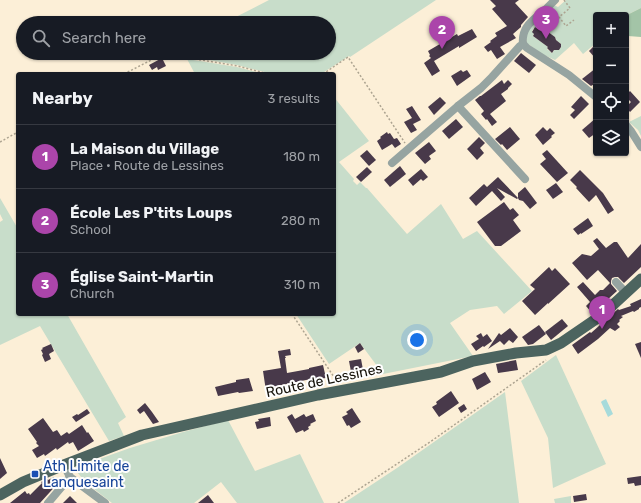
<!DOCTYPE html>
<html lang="en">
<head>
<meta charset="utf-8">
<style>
	:root { --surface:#171b24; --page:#242831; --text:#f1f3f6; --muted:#9ea1a6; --line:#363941; --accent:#ab45aa }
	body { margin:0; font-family:Rubik,sans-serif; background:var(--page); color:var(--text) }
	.controls { position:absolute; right:12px; top:12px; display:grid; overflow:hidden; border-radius:4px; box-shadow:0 1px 3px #0004 }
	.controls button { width:36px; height:36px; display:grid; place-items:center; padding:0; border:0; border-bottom:1px solid var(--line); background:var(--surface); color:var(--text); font:20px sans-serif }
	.you { position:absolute; left:417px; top:340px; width:14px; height:14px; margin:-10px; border:3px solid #fff; border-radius:50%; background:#1a73e8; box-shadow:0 0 0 6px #1a73e833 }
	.badge { display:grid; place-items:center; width:26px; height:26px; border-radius:50%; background:var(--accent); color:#fff; font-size:13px; font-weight:700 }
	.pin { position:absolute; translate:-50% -33px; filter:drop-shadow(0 1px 2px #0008) }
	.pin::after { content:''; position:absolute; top:21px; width:14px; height:12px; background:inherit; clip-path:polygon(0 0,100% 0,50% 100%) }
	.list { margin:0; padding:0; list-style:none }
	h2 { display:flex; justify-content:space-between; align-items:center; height:52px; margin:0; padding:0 16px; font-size:17px }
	h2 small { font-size:13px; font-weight:400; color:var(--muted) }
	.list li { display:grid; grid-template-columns:26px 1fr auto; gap:12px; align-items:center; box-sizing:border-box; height:64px; padding:0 16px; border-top:1px solid var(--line) }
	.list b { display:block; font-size:15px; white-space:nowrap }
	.list p { margin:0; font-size:13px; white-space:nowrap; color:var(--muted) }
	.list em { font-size:13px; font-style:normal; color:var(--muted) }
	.icon { flex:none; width:22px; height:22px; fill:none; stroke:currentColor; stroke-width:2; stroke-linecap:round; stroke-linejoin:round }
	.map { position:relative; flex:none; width:641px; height:503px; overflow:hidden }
	.search { position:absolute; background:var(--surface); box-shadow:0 1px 3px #0004; left:16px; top:16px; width:320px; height:44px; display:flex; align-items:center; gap:10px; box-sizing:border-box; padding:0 14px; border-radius:22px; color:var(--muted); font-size:15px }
	.panel { position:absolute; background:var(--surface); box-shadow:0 1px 3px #0004; left:16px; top:72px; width:320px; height:244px; border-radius:4px }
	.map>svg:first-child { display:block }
</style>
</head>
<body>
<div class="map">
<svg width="641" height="503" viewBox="0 0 641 503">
	<rect width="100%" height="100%" fill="#fcefd7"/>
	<g fill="#c8ddca" fill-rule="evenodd">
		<path d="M269 0H436L350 57 349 56 321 74H272L237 65 186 56 184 53H329V23H224Z"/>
		<path d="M566 0H641V8L629 14 626 17V15H596V43L583 54 574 43 555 60 542 54 527 43 526 35 531 26 554 5 558 7ZM540 26 555 37 556 40 561 44V47L559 50 555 49 552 53 547 49 548 47 533 36 534 33 532 31 535 27 538 29Z"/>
		<path d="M187 59 237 67 263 74H195Z"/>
		<path d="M334 97 369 141 339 162 354 179 353 181 357 185 360 182 366 188H367L407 234 441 204 463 239 477 231 532 291 504 314 497 306 470 310 450 323 473 356 383 374 360 343 329 364 296 314H334Z"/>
		<path d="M641 116V136L638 130 629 122Z"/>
		<path d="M0 198 18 229V314H67L126 417 118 423 124 436 109 441 40 326 0 345V222L3 220 0 214Z"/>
		<path d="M556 355 606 464 553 488 548 438 521 381Z"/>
		<path d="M505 392 519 503H344L397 468Z"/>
		<path d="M228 420 255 471 300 454 324 503H237L221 482 194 503H112L85 482 74 468 130 448 183 432Z"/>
		<path d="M571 496V503H555L554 499Z"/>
	</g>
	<path fill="#a3c4a7" d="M641 8V37L628 36 626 32V17L629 14Z"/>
	<path fill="#a7dbdb" d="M606 399 613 414 608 417 601 402 602 401Z"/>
	<g fill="#48394a">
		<path d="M490 0H519L515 3 528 17 521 25V27L513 34 516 38 500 47 505 54 497 59 491 50 488 52 484 47 491 42 490 41 497 36 495 33 507 26 492 9 496 6Z"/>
		<path d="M540 26 555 37 556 40 561 44V47L559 50H554L552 53 547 48 548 47 533 36 534 34 532 32 535 27 538 29Z"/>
		<path d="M472 29 477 37 459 48V46L434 61 440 71 432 76 424 63 431 58 429 56 430 55 428 51 457 34 458 36Z"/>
		<path d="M593 47 596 50V59L589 51Z"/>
		<path d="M521 53 536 65 529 73 514 61Z"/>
		<path d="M162 58 166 66 158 70 157 67 152 70 149 65Z"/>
		<path d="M596 68V83L591 86 582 79Z"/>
		<path d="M461 70 463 72 467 70 471 76 457 86 451 76Z"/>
		<path d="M502 80 504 84 508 80 512 84 508 88V89L501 94 506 101 490 114 497 122 492 126 487 119 486 120 481 114 484 111 475 100 480 96H481Z"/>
		<path d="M630 91 640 102 630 112 626 107 631 102 626 97V95Z"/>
		<path d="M581 96 589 104 574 119 570 115 575 110 571 107Z"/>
		<path d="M440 97 446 103 434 115 428 107Z"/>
		<path d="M412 106 421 120 413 124 417 130 411 133 404 122 412 118 406 109Z"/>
		<path d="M596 118V133L589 138 582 130Z"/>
		<path d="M456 119 463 127 449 139 442 131Z"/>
		<path d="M510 127 520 139 507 150 502 144 501 145 495 139Z"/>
		<path d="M543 127 547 131 550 128 555 133 551 136 552 137 543 145 535 135Z"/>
		<path d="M387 132 388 134 390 133 394 139 397 138 401 144 395 148 392 144 382 150 377 141 381 138 380 137Z"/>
		<path d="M479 137 485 143 480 148 484 153 477 160 467 149Z"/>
		<path d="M429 142 436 151 429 156 431 159 425 164 415 153Z"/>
		<path d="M367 150 376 160 369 166 360 156Z"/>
		<path d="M547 150 568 173 557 182 540 164 546 159 542 154Z"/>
		<path d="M400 166 406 174 390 187 384 180Z"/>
		<path d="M367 167 372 172 361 182 356 177Z"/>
		<path d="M421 169 428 177 423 181 421 179 413 186 408 180Z"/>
		<path d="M580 170 603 193 614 210 608 214 596 195 589 202 576 188 577 187 570 180Z"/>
		<path d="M498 177 518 198 517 199 497 188 505 197 501 201 492 191 476 206 469 198 484 184 487 187Z"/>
		<path d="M556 183 563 192 553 199 546 190Z"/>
		<path d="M525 187 537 203 530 209 523 201 519 200 518 198V193Z"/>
		<path d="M504 202 510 210 513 208 519 215 513 220 521 231 501 246H495L477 222Z"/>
		<path d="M588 218 593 226 581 234V233L578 235 573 229Z"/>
		<path d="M597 238 606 248 614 242H617L628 258 641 244V267L624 283 618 277H615L612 278 611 281V284L617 291 597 309V310L592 313 586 306 590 302 577 287 583 282 595 295 600 290H603L610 283 598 270 587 280 572 263 582 254 591 256 599 249 593 241Z"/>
		<path d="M549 267 552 271 555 268 570 284 548 304V303L535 315 522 301 535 289 530 285Z"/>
		<path d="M641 299V307L639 308V309L634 312 633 311 621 316 623 317 619 320 620 321 617 324 620 327 615 331 610 328 598 339 578 354 572 345 590 332 591 333 618 309 619 310 631 306 630 304Z"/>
		<path d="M562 319 568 326 551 340 545 332Z"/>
		<path d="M539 325 546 334 533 344 528 345 522 337Z"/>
		<path d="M510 328 518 337 513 343 509 340 504 345 500 341 488 349 499 333 501 335Z"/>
		<path d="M481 333 483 337 487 334 492 341 484 347 483 346 476 351 471 344 479 339 476 336Z"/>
		<path d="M641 342V358L635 344Z"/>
		<path d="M360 343 364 349 358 353 355 347Z"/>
		<path d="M51 344 54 351 49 354 51 359 45 362 42 355 43 354 41 350 43 349 42 348Z"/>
		<path d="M290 349 291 355 285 356 286 358H285L287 373 309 369V368L323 365 326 378 312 380 311 379 272 387 273 390 266 391 263 371 281 368 278 351Z"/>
		<path d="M361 359 364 375 352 377 349 361Z"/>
		<path d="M516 360 518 370 498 373 496 364Z"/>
		<path d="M485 372 491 382 477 390 472 379Z"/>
		<path d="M249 378 253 391 239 393 238 392 218 396 215 387 236 382V380Z"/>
		<path d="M451 391 459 403 439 417 432 407 437 404 436 402Z"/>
		<path d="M145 403 152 412 159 422 153 424 144 411 140 414 137 410Z"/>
		<path d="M464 404 467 409 461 413 458 408Z"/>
		<path d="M352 408 361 422 351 428 349 425 347 426 342 417 348 414 346 412Z"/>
		<path d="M87 409 90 413 76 422 72 417 77 414 78 415Z"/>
		<path d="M292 414 295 419 304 414 306 417 313 414 316 421 310 424 311 425 308 427 309 429 304 432 303 430 296 433 287 417Z"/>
		<path d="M270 417 271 426 257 429 255 422 259 421 258 419Z"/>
		<path d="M43 418 53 432 57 430 61 436 67 432 69 434 82 425 87 433 88 432 94 441 78 451 73 442 69 444 68 442 57 450 56 448 45 456 44 454 37 458 32 450 39 446 36 443 37 442 28 429Z"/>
		<path d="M0 458 7 473 0 479Z"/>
		<path d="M641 476V485L635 486 634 483 628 484 627 478Z"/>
		<path d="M54 477 59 482 40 503H10L25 491 27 494 29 493 30 495 42 483 41 482 47 479 48 480Z"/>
		<path d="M586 494 587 500 574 502 573 496Z"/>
		<path d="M208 495 214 503H198Z"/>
		<path d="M70 496 77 503H63Z"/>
	</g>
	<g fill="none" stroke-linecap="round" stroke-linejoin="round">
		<g stroke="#ada491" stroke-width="1.5" stroke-dasharray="2 2" stroke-linecap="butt">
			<path d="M564 0 570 8 559 17 566 26 574 20"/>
			<path d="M124 74 161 55 183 57 238 66 268 74"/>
			<path d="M323 74 348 57 405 143"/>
			<path d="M0 142 18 132"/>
			<path d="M292 314 338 383"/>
			<path d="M338 503 430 442 546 360"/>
		</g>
		<g stroke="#96a4a1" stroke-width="8">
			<path d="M523 44 527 48 569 75 596 97"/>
			<path d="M523 44C521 26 534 20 546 9 549 6 552 3 555 0"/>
			<path d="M458 106 525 179"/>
			<path d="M626 125 631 131 641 147"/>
			<path d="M392 163 458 106 481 88 492 77 520 46 523 44"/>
			<path d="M616 282 626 293"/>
			<path d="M64 465 70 477 105 503"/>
			<path d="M48 503 70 477"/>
		</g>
		<path stroke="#4c645f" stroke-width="11" d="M0 495 23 482 64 465 142 435 318 395 441 372 473 361 516 353 546 350 561 343 602 315 641 279"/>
	</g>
	<rect fill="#1a4fb4" stroke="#fefefe" stroke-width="1.5" x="31" y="470" width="8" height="8" rx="2"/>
	<g text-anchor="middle" stroke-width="4" stroke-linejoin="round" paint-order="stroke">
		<g font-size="14" fill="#151108" stroke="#fefefe">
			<text transform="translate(324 380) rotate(-12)" y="5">Route de Lessines</text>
		</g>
		<g font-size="14" fill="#164399" stroke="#fefefe" text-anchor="start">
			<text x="43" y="471">Ath Limite de<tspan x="43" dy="16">Lanquesaint</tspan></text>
		</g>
	</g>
</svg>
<div class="controls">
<button>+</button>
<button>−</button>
<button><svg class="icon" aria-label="locate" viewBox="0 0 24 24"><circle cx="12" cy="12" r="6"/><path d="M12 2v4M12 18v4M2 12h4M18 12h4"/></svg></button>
<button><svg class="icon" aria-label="layers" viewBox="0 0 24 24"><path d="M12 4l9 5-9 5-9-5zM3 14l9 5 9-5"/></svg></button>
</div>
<div class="you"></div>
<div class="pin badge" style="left:602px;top:329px">1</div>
<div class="pin badge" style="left:442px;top:49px">2</div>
<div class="pin badge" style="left:546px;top:39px">3</div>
<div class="search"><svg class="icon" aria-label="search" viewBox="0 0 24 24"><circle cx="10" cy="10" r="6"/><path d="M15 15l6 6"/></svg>Search here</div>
<section class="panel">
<h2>Nearby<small>3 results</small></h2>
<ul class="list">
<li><span class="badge">1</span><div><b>La Maison du Village</b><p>Place · Route de Lessines</p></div><em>180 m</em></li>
<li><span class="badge">2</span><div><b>École Les P'tits Loups</b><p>School</p></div><em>280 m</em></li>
<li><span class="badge">3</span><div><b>Église Saint-Martin</b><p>Church</p></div><em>310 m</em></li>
</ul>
</section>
</div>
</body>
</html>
